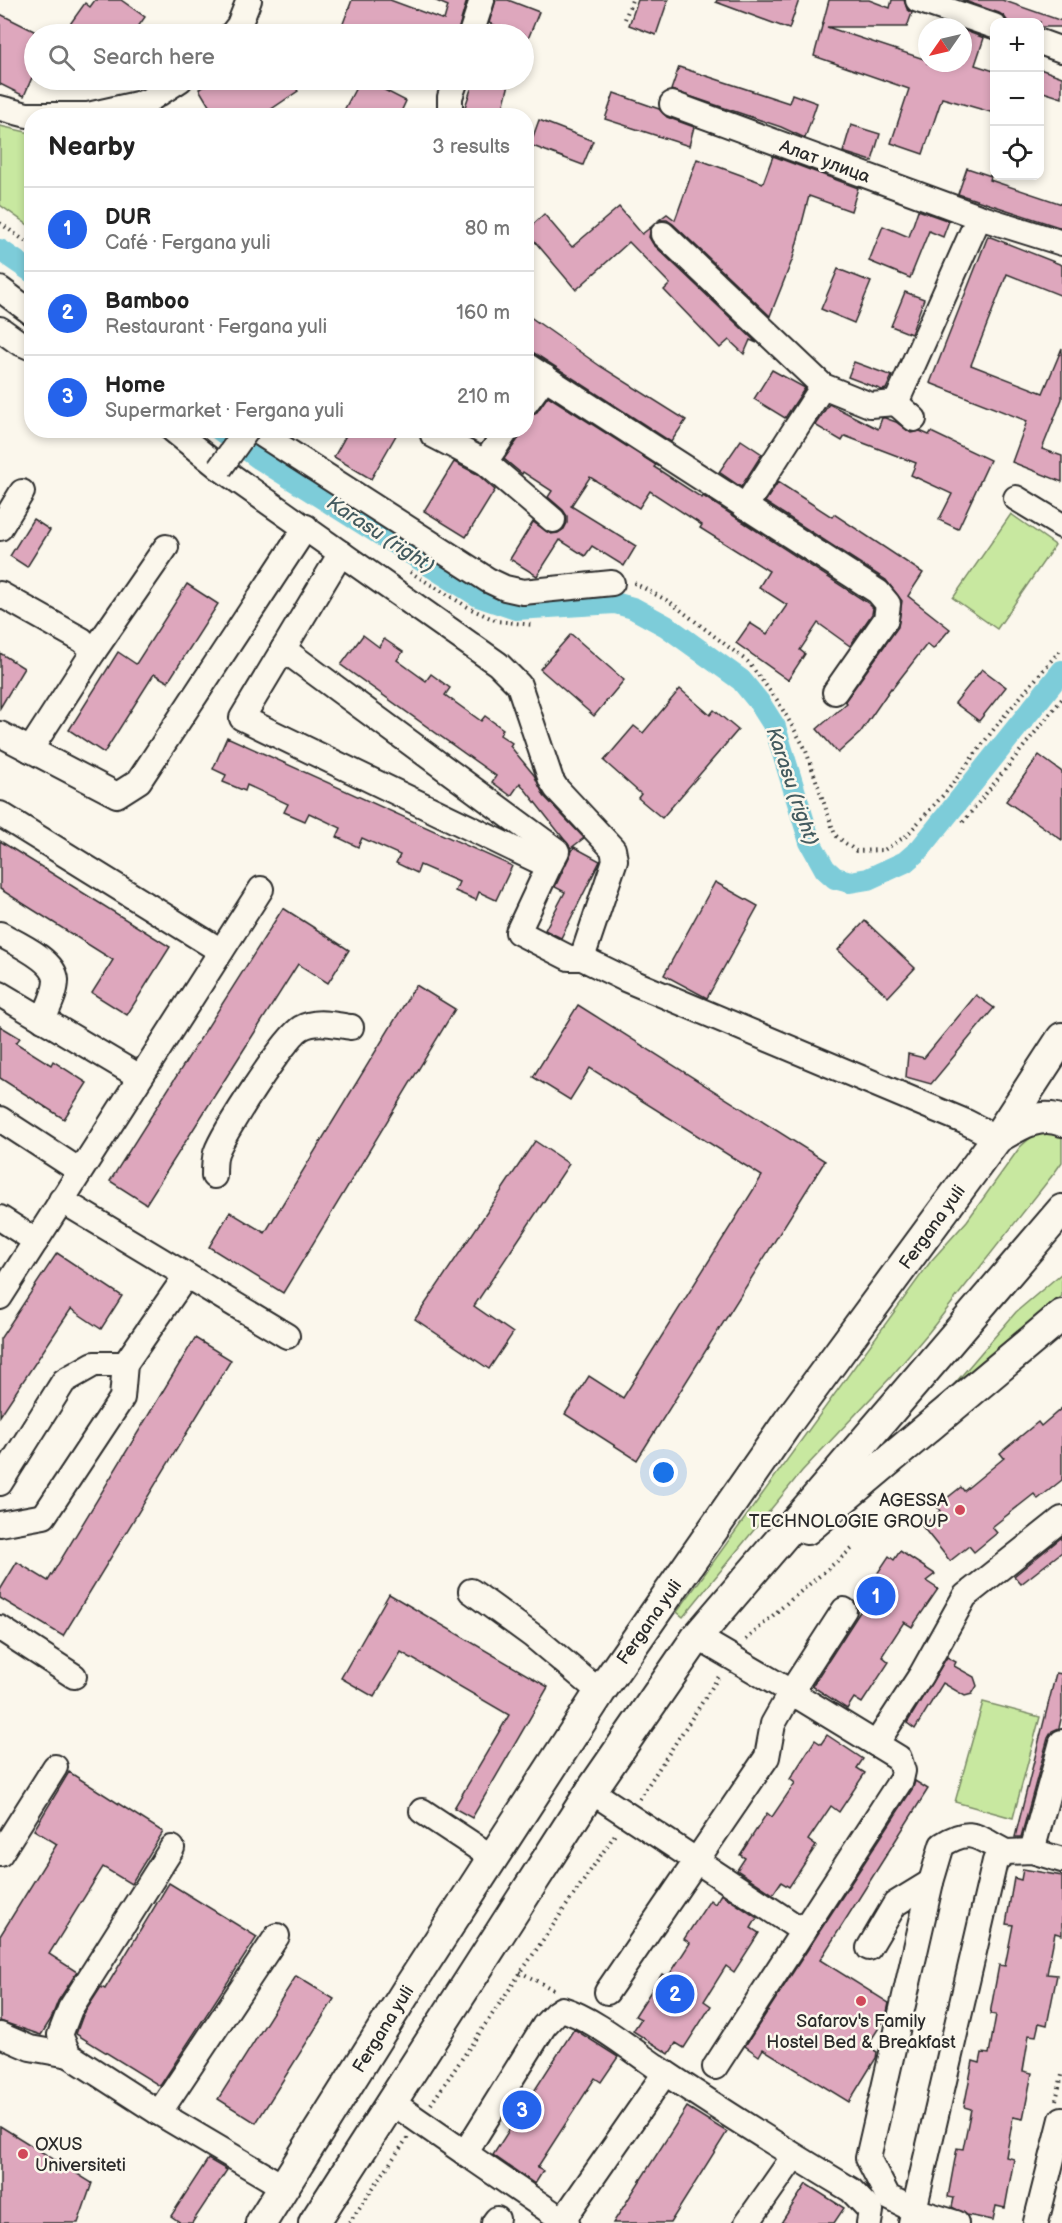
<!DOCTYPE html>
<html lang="en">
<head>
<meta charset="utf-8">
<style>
	:root { --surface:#fff; --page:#f2f2f2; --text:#222; --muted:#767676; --line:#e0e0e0; --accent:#2563eb }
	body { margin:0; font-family:"Balsamiq Sans",sans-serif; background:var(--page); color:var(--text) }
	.controls { position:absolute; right:18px; top:18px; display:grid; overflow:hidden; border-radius:12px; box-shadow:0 3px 9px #0003 }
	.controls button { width:54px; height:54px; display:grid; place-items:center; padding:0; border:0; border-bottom:2px solid var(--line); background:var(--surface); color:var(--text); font:30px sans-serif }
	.compass { position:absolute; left:918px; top:18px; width:54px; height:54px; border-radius:50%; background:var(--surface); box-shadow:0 3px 9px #0003; rotate:236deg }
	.you { position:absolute; left:664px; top:1473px; width:21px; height:21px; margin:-15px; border:4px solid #fff; border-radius:50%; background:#1a73e8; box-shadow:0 0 0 9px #1a73e833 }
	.badge { display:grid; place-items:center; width:39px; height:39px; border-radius:50%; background:var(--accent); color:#fff; font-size:20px; font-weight:700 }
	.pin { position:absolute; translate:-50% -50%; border:3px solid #fff; box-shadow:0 2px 6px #0006 }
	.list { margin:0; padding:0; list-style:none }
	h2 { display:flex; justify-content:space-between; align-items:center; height:78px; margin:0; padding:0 24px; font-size:26px }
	h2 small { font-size:20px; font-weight:400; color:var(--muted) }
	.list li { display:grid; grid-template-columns:39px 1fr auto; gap:18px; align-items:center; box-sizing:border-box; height:84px; padding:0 24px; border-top:2px solid var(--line) }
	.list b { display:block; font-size:22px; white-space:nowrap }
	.list p { margin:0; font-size:20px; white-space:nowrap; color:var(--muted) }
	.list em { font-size:20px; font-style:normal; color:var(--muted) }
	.icon { flex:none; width:33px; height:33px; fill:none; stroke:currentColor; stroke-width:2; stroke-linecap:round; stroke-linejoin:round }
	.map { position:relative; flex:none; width:1062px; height:2223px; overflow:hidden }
	.search { position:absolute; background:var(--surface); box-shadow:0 3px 9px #0003; left:24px; top:24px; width:510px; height:66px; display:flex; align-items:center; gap:15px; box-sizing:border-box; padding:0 21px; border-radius:33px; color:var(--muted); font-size:22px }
	.panel { position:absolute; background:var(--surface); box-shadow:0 3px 9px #0003; left:24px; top:108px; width:510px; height:330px; border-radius:24px }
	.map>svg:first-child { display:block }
</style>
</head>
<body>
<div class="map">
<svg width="1062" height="2223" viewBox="0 0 1062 2223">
	<rect width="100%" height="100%" fill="#fbf7ec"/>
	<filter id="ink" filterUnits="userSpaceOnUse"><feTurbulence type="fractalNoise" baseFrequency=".0167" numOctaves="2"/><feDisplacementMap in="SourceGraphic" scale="12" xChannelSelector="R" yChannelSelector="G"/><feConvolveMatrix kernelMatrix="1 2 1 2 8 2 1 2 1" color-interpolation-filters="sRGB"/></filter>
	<g filter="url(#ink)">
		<g fill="#c8e8a0" stroke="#7a8a66" stroke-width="1.5">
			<path d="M0 126 31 133V227L0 205Z"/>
			<path d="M1011 514 1055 545 997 629 953 598Z"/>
			<path d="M1037 1132 1058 1133 1062 1138V1162L1055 1172 929 1332 890 1378 802 1471 683 1617 677 1612 931 1261 967 1221 1020 1147Z"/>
			<path d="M1062 1273V1296L939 1402 1016 1312Z"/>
			<path d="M983 1702 1040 1717 1013 1818 955 1802Z"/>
		</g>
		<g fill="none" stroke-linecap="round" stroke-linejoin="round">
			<g stroke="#7dccd9" stroke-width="22">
				<path d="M0 250 32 272"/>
				<path d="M220 430 260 459 478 596 516 609 615 603 633 608 666 626 741 680 759 702 775 727 810 842 825 869 835 878 850 882 868 879 905 862 920 849 1062 671"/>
			</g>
		</g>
		<g fill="#dea7bd" stroke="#2b2b2b" stroke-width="1.5">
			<path d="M95 0H121L145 17 133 34H63L85 3 90 7Z"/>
			<path d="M352 0H390L444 20 448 6 434 0H467L457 34H339Z"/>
			<path d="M496 0H508L539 12 528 39 524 37V34H516L489 23Z"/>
			<path d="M638 0H668L656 35 629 25Z"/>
			<path d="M717 0H799L789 29 716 2Z"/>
			<path d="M829 0H869L890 8 892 0H904L907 9 912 13 907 27H827L927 60V63H963V30L984 38 975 65 994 71V113L942 98 923 154 891 143 909 89 814 56Z"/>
			<path d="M962 0H1002L1062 21V27H1040V22H1008L1004 16 999 13Z"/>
			<path d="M0 14 34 31V73L24 96 0 84Z"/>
			<path d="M679 67 789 103 792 94 817 103 805 138 781 127 671 90Z"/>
			<path d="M1040 69 1062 77V98L1040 91Z"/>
			<path d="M215 80H290L298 91 261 116H215L199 89Z"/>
			<path d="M360 80H365L406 101 399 116H341Z"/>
			<path d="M474 80H510L501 116H468L465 107Z"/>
			<path d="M614 93 659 109 667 117 694 127 689 146 605 119Z"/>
			<path d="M539 120 593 141 583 165 530 145Z"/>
			<path d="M851 125 880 134 872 161 843 152Z"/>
			<path d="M773 156 858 188 851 211 809 196 793 258 770 316 673 224 667 220H659L667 214 675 220 697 159 763 183Z"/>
			<path d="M967 168 991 176 990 180 1062 204V228L958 194Z"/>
			<path d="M619 207 642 234 651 227 649 237 653 244 757 343 750 340 744 354 729 340 720 348 664 290 670 284 629 242 576 290 526 231 544 214 572 247Z"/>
			<path d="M918 210 949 221 943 237 929 231 910 278 869 261 883 226 909 237Z"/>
			<path d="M988 236 1062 265V296L1007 274 971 365 1043 393 1062 348V399L1042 449 1062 456V482L1012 462 1027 421 930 383Z"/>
			<path d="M838 269 871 282 854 323 821 309Z"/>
			<path d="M905 292 924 299 911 334 891 326Z"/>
			<path d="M526 314 600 366 686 420 671 442 534 353 526 351Z"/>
			<path d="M854 362 892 376 886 389 882 390 848 377Z"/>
			<path d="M772 370 805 388 785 418 754 399Z"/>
			<path d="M548 396 656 465 654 467 662 472 702 498 703 496 868 603 873 608 872 614 850 646 818 623 800 650 805 654 788 680 736 643 750 623 767 634 787 605 759 587 769 571 700 528 702 525 650 491 639 508 590 477 571 506 636 546 624 566 592 546 585 556 560 540 537 576 510 559 533 522 551 534 558 533 564 529 567 523V516L563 510 548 497 552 491 523 472 522 474 504 459 519 438 521 430H526V417L537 412Z"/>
			<path d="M829 404 878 429 882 418H885L896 422 911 433 920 431 929 435 931 432 990 460 958 529 939 520 952 494 911 475 916 463 845 436 842 441 815 425Z"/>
			<path d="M349 430H399L371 479 334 457Z"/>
			<path d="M741 440 762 454 741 487 719 472Z"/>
			<path d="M454 462 477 474 495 490 466 537 424 511Z"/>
			<path d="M778 482 832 517 834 514 923 573 908 596 950 629 933 649 927 644 892 689 891 688 860 733 838 753 817 729 847 703 845 701 898 627 902 601 886 580 765 502Z"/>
			<path d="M33 519 50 530 27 567 10 556Z"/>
			<path d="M187 584 218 604 168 682 154 674 104 753 69 730 118 652 136 664Z"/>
			<path d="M571 634 624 680 594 716 540 669Z"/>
			<path d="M363 635 379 647 384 639 403 652 397 660 426 681 431 674 450 688 445 695 481 721 485 716 503 729 500 735 512 743 510 746 534 775 544 796 584 838 571 848 520 783 511 796 492 782 496 776 341 665Z"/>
			<path d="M0 653 24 668 0 708Z"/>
			<path d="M982 669 1006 687 979 721 955 703Z"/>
			<path d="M680 689 710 715 714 710 738 730 662 818 638 798 641 794 604 761 634 726 643 733Z"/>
			<path d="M227 737 512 866 496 900 479 892 476 900 455 891 459 882 420 865 417 873 396 863 400 855 362 838 358 847 337 837 341 828 309 813 305 821 284 812 288 804 247 785 245 791 223 782 226 775 213 769Z"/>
			<path d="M1039 755 1062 772V840L1006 801Z"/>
			<path d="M0 841 170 947 127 1015 92 993 113 960 0 889Z"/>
			<path d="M574 847 600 861 561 938 545 930 565 892 555 887Z"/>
			<path d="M715 882 758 906 707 998 664 975Z"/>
			<path d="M283 908 349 950 328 983 298 964 146 1204 110 1181Z"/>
			<path d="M865 921 915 968 888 997 838 950Z"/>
			<path d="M416 985 455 1009 283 1293 209 1247 230 1212 265 1233Z"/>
			<path d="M976 995 994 1008 931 1084 906 1077 908 1054 924 1058Z"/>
			<path d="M578 1005 825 1161 637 1460 565 1414 589 1376 623 1398 762 1176 590 1068 570 1100 533 1077Z"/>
			<path d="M0 1026 20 1038 16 1043 51 1065 53 1061 87 1083 64 1119 0 1078Z"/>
			<path d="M535 1141 569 1164 474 1306 513 1333 489 1369 415 1319Z"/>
			<path d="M57 1253 122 1296 101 1329 71 1309 0 1416V1339Z"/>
			<path d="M195 1338 231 1360 63 1636 0 1598V1590L17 1562 48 1581Z"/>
			<path d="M1062 1408V1480L1038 1499 1034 1494 992 1527 997 1533 974 1552 969 1546 950 1561 922 1526 940 1511 937 1506 961 1487 964 1491 1004 1458 1000 1453 1038 1422 1041 1426Z"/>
			<path d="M1062 1537V1552L1021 1584 1014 1576Z"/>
			<path d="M900 1551 935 1574 926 1581 938 1589 912 1627 904 1622 882 1656 889 1662 862 1703 854 1698 847 1709 812 1686 869 1598 863 1595 889 1556 894 1560Z"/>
			<path d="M389 1594 548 1687 472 1818 454 1808 509 1715 401 1652 374 1697 341 1678Z"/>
			<path d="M947 1657 956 1662 954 1666 974 1677 977 1686 972 1694 965 1696 943 1683 915 1729 907 1723Z"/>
			<path d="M1056 1673 1062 1674V1715L1059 1728 1052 1731 1048 1738 1021 1837H1015Z"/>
			<path d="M827 1735 863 1759 857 1768 865 1773 839 1812 831 1806 808 1840 816 1846 789 1887 781 1882 773 1894 737 1870 745 1858 740 1855 767 1813 772 1817 795 1783 790 1779 815 1740 821 1744Z"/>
			<path d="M69 1772 163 1832 131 1884 103 1867 49 1954 77 1972 58 2001 51 2019 41 2035 0 2021V1936L57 1844 34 1830Z"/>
			<path d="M915 1781 928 1789 820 1960 889 2003 886 2017 867 2046 877 2052 876 2058 849 2102 763 2049 759 2056 745 2046 913 1788Z"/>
			<path d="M1023 1869 1062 1876V1935L1055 1933 1047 1974 1057 1975 1047 2025 1039 2023 1036 2036 1029 2035 1023 2071 1032 2073 1023 2119 1013 2117 1006 2157 1014 2159 1005 2208 996 2206 993 2220 967 2215 952 2207 954 2198 948 2197 957 2148 963 2149 971 2109 964 2107 973 2061 980 2063 982 2053 989 2054 996 2015 990 2014 999 1965 1005 1966 1013 1925 1006 1924 1014 1878 1021 1880Z"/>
			<path d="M169 1883 257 1937 160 2086 76 2034 83 2015 101 1987 105 1989Z"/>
			<path d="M721 1894 757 1918 751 1928 759 1933 734 1972 726 1966 704 2001 711 2006 684 2048 676 2043 669 2054 633 2031 641 2019 635 2016 662 1974 668 1977 690 1943 684 1939 710 1900 715 1904Z"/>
			<path d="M296 1976 334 1999 256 2123 218 2099Z"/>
			<path d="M574 2029 618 2057 601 2082 595 2078 537 2168 543 2171 535 2184 493 2155Z"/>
			<path d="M687 2107 727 2132 670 2223H613Z"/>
			<path d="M0 2126 92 2183 78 2223H0Z"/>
			<path d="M208 2159 227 2170 192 2223H181L171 2216Z"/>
			<path d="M806 2184 844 2208 834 2223H781Z"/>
		</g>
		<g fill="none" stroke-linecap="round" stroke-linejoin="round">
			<g stroke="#2b2b2b" stroke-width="28">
				<g id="minor">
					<path d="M918 0 994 26"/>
					<path d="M232 34 239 25 249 0"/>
					<path d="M471 34 482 0"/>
					<path d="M1040 42 1062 50"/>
					<path d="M672 104 979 217 1062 243"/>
					<path d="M0 108 27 115H88L146 102 180 80"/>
					<path d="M454 116 450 111V97L456 80"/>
					<path d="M663 234 823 386 870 405 896 403 979 217"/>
					<path d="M0 289 32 313"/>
					<path d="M0 329 18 342 32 348"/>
					<path d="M526 365 878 592 888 604 886 619 835 692"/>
					<path d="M526 403 545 377"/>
					<path d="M896 403 914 419"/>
					<path d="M173 430 220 468 498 664 519 685 551 780 556 788 613 849 615 860 582 958 625 979 966 1122 997 1138"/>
					<path d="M255 430 488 580 505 588 523 592 612 583"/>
					<path d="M433 435 485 462 553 520"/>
					<path d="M485 462 507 430"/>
					<path d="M1016 498 1062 526"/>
					<path d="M745 507 823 386"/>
					<path d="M0 528 22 492"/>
					<path d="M341 553 242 718 549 866 518 932 569 958H582"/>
					<path d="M0 594 82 640 94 651 30 750"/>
					<path d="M283 649 557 851 549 866"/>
					<path d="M94 651 166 547"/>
					<path d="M0 734 117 795 139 781 306 527"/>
					<path d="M0 814 221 951"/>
					<path d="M0 934C16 943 55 960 56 980 56 994 48 1007 43 1020"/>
					<path d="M0 994 140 1077"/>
					<path d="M0 1119 80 1171"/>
					<path d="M214 1176C214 1168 214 1160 216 1153 223 1133 285 1037 301 1028 316 1019 335 1025 351 1027"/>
					<path d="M61 1200 287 1336"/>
					<path d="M0 1218 36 1241"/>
					<path d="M0 1297 261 889"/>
					<path d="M0 1483 64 1381 94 1364H125"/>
					<path d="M0 1524 44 1516 122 1398 125 1364 186 1276"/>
					<path d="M471 1591 533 1636 600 1692"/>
					<path d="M0 1628 74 1676"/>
					<path d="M697 1637 791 1692 844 1610"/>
					<path d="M876 1744 921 1675 965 1596 1062 1519"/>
					<path d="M591 1791 803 1931"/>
					<path d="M422 1811 493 1858"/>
					<path d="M172 1848 70 2009 60 2035 69 2055 159 2113 284 2187"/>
					<path d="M1032 1851 1062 1742"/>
					<path d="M0 1854 55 1767"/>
					<path d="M869 1948 895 1904 931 1882"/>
					<path d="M607 1992 767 1757 773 1724 791 1692 899 1758 903 1771 901 1780 715 2067"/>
					<path d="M0 2035 30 2048 69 2055"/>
					<path d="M393 2103 465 2153 544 2026 556 2013 562 2009C595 2019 634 2052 664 2072 725 2113 788 2152 851 2190L871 2211 869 2223"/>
					<path d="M159 2113 277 1936"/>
					<path d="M465 2153 567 2223"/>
					<path d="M563 2220 665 2073"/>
					<path d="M1036 2222 1062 2119"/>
					<path d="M494 2223 497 2219"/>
					<path d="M747 2223 794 2156"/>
					<path d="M911 2223 995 1861 1006 1852 1032 1851 1062 1860"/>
					<path d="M956 2223 914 2210 888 2197 868 2158 931 1882 942 1845C971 1826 978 1838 1006 1852"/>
				</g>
			</g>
			<g stroke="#2b2b2b" stroke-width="34">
				<g id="major">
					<path d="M997 1138C1016 1127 1039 1111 1062 1121"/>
					<path d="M807 1529 1062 1315"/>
					<path d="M261 2223 409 1987 600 1692 788 1422 997 1138 1062 1038"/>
					<path d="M314 2223 591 1791 697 1637 1062 1210"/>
				</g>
			</g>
			<g stroke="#2b2b2b" stroke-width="4" stroke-dasharray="1.5 4.5" stroke-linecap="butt">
				<path d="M625 19 632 0"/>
				<path d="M0 223 32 246"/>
				<path d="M410 572 471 609 497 621 533 625"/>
				<path d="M634 583 670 602 748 662 777 700 805 748 835 835 856 851 884 850 906 836 947 791 1000 721 1062 648"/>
				<path d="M963 822 1062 699"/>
				<path d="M746 1640 781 1608 854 1547"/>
				<path d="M639 1799 720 1675"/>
				<path d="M520 1972 554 1990"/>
				<path d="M1056 2100 1062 2075"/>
				<path d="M431 2104 616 1833"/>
				<path d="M349 2223 408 2137"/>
			</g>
			<use href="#minor" stroke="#fbf7ec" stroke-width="24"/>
			<use href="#major" stroke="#fbf7ec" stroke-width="30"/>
			<g stroke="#2b2b2b" stroke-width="28" stroke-linecap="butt">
				<path id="minor-bridge" d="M220 468 247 430"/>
			</g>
			<use href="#minor-bridge" stroke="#fbf7ec" stroke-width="24"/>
		</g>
	</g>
	<g fill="#d1495b" stroke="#fbf7ec" stroke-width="2">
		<circle cx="960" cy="1510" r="6"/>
		<circle cx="861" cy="2001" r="6"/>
		<circle cx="23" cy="2154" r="6"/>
	</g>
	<g text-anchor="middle" stroke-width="5" stroke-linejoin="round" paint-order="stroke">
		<g font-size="18" fill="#2b2b2b" stroke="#fbf7ec">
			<text transform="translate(825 161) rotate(20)" y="6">Алат улица</text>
			<text transform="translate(932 1227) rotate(-54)" y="6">Fergana yuli</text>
			<text transform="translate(649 1622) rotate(-55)" y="6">Fergana yuli</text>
			<text transform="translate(383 2029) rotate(-58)" y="6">Fergana yuli</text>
		</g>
		<g font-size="18" fill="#2b2b2b" stroke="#fbf7ec" text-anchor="end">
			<text x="948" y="1506">AGESSA<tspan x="948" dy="21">TECHNOLOGIE GROUP</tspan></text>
			<text x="861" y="2027" text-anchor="middle">Safarov's Family<tspan x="861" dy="21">Hostel Bed &amp; Breakfast</tspan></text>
			<text x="35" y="2150" text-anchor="start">OXUS<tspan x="35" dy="21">Universiteti</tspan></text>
		</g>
		<g font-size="20" font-style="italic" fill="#445b5f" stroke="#fbf7ec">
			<text transform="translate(381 534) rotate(33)" y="7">Karasu (right)</text>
			<text transform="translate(793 786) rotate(71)" y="7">Karasu (right)</text>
		</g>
	</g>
</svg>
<div class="controls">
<button>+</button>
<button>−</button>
<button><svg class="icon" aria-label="locate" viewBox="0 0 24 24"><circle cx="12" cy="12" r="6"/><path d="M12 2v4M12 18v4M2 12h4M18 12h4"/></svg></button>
</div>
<svg class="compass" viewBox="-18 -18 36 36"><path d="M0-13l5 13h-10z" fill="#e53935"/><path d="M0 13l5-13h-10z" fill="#767676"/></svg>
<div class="you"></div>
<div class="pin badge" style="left:876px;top:1596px">1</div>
<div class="pin badge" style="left:675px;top:1994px">2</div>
<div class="pin badge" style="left:522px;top:2110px">3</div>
<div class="search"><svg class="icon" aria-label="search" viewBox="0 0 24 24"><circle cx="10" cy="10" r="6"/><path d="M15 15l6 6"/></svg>Search here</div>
<section class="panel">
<h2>Nearby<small>3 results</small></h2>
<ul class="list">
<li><span class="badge">1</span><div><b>DUR</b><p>Café · Fergana yuli</p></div><em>80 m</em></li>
<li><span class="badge">2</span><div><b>Bamboo</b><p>Restaurant · Fergana yuli</p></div><em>160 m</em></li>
<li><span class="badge">3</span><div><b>Home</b><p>Supermarket · Fergana yuli</p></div><em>210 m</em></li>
</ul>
</section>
</div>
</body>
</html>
